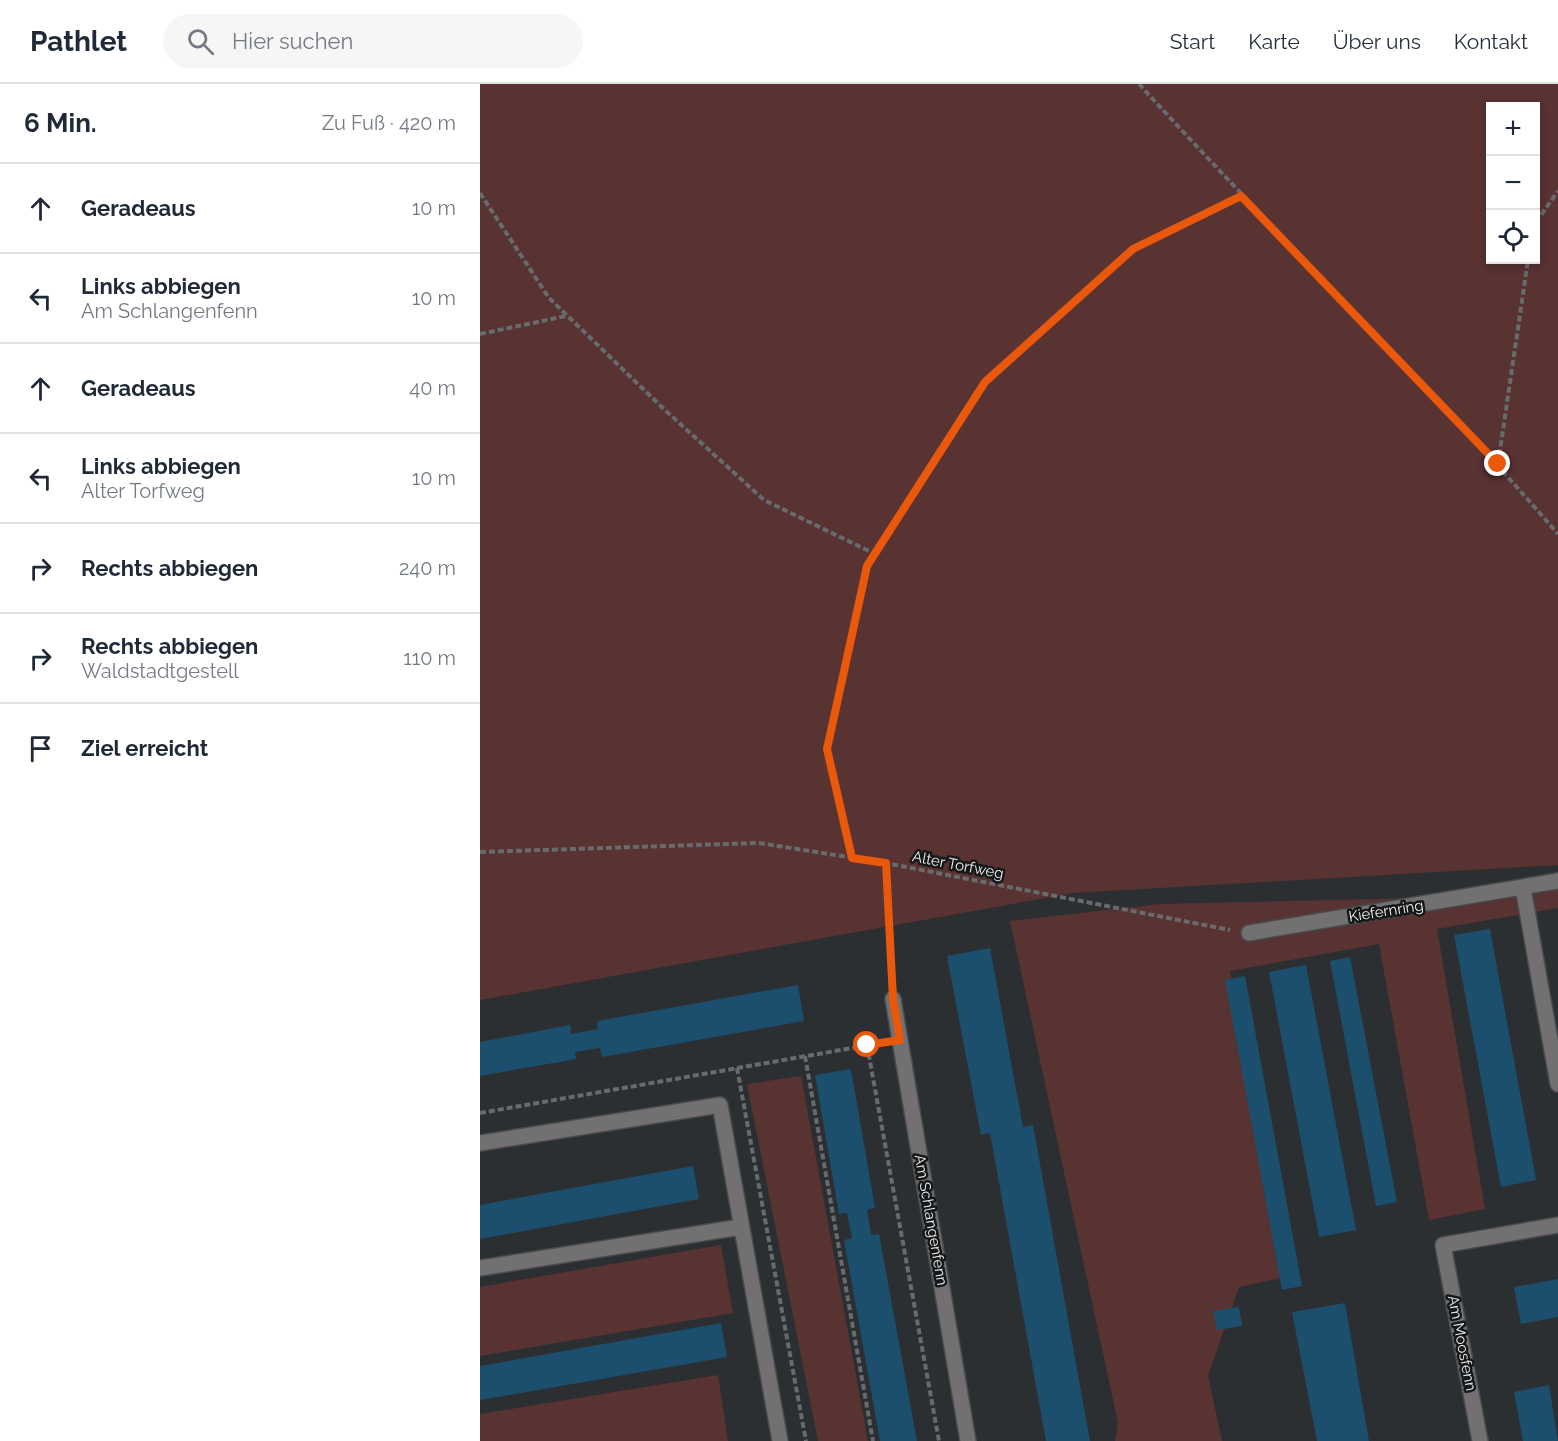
<!DOCTYPE html>
<html lang="de">
<head>
<meta charset="utf-8">
<style>
	:root { --surface:#fff; --page:#f6f6f7; --text:#1f2937; --muted:#747a83; --line:#e0e1e3 }
	body { margin:0; font-family:Raleway,sans-serif; background:var(--page); color:var(--text) }
	.controls { position:absolute; right:18px; top:18px; display:grid; overflow:hidden; border-radius:0px; box-shadow:0 3px 9px #0003 }
	.controls button { width:54px; height:54px; display:grid; place-items:center; padding:0; border:0; border-bottom:2px solid var(--line); background:var(--surface); color:var(--text); font:30px sans-serif }
	.stop { position:absolute; width:18px; height:18px; margin:-14px; border:4px solid #ea580c; border-radius:50%; background:#fff }
	.stop.end { background:#ea580c; border-color:#fff; box-shadow:0 2px 6px #0008 }
	.list { margin:0; padding:0; list-style:none }
	h2 { display:flex; justify-content:space-between; align-items:center; height:78px; margin:0; padding:0 24px; font-size:26px }
	h2 small { font-size:20px; font-weight:400; color:var(--muted) }
	.list li { display:grid; grid-template-columns:39px 1fr auto; gap:18px; align-items:center; box-sizing:border-box; height:90px; padding:0 24px; border-top:2px solid var(--line) }
	.list b { display:block; font-size:22px; white-space:nowrap }
	.list p { margin:0; font-size:20px; white-space:nowrap; color:var(--muted) }
	.list em { font-size:20px; font-style:normal; color:var(--muted) }
	.icon { flex:none; width:33px; height:33px; fill:none; stroke:currentColor; stroke-width:2; stroke-linecap:round; stroke-linejoin:round }
	.map { position:relative; flex:none; width:1078px; height:1357px; overflow:hidden }
	header { display:flex; align-items:center; gap:36px; box-sizing:border-box; height:84px; padding:0 30px; background:var(--surface); border-bottom:2px solid var(--line) }
	header strong { font-size:28px }
	nav { display:flex; gap:33px; margin-inline-start:auto; font-size:21px }
	.search { width:420px; height:54px; background:var(--page); display:flex; align-items:center; gap:15px; box-sizing:border-box; padding:0 21px; border-radius:33px; color:var(--muted); font-size:22px }
	main { display:flex }
	aside { flex:1; background:var(--surface) }
	.map>svg:first-child { display:block }
</style>
</head>
<body>
<header>
<strong>Pathlet</strong>
<div class="search"><svg class="icon" aria-label="search" viewBox="0 0 24 24"><circle cx="10" cy="10" r="6"/><path d="M15 15l6 6"/></svg>Hier suchen</div>
<nav><a>Start</a><a>Karte</a><a>Über uns</a><a>Kontakt</a></nav>
</header>
<main>
<aside>
<h2>6 Min.<small>Zu Fuß · 420 m</small></h2>
<ul class="list">
<li><svg class="icon" aria-label="ahead" viewBox="0 0 24 24"><path d="M12 20V5M6 11l6-6 6 6"/></svg><div><b>Geradeaus</b></div><em>10 m</em></li>
<li><svg class="icon" aria-label="left" viewBox="0 0 24 24"><path d="M17 20v-9H6M10 6l-5 5 5 5"/></svg><div><b>Links abbiegen</b><p>Am Schlangenfenn</p></div><em>10 m</em></li>
<li><svg class="icon" aria-label="ahead" viewBox="0 0 24 24"><path d="M12 20V5M6 11l6-6 6 6"/></svg><div><b>Geradeaus</b></div><em>40 m</em></li>
<li><svg class="icon" aria-label="left" viewBox="0 0 24 24"><path d="M17 20v-9H6M10 6l-5 5 5 5"/></svg><div><b>Links abbiegen</b><p>Alter Torfweg</p></div><em>10 m</em></li>
<li><svg class="icon" aria-label="right" viewBox="0 0 24 24"><path d="M7 20v-9h11M14 6l5 5-5 5"/></svg><div><b>Rechts abbiegen</b></div><em>240 m</em></li>
<li><svg class="icon" aria-label="right" viewBox="0 0 24 24"><path d="M7 20v-9h11M14 6l5 5-5 5"/></svg><div><b>Rechts abbiegen</b><p>Waldstadtgestell</p></div><em>110 m</em></li>
<li><svg class="icon" aria-label="arrive" viewBox="0 0 24 24"><path d="M6 21V4h12l-3 4 3 4H6"/></svg><div><b>Ziel erreicht</b></div></li>
</ul>
</aside>
<div class="map">
<svg width="1078" height="1357" viewBox="0 0 1078 1357">
	<rect width="100%" height="100%" fill="#2c2f31"/>
	<g fill="#593232" fill-rule="evenodd">
		<path d="M0 0H1078V781L593 809 0 916ZM1011 22H1056V176H1011Z"/>
		<path d="M1078 790V824L957 845 1005 1125 949 1136 899 860 750 887 814 1191 759 1203 728 1292 742 1357H635L638 1339 530 837 680 820 941 814Z"/>
		<path d="M321 992 388 1357H338L267 1000Z"/>
		<path d="M241 1161 253 1229 0 1272V1203Z"/>
		<path d="M238 1291 248 1357H0V1330Z"/>
	</g>
	<g fill="#1c4e6d">
		<path d="M1010 845 1056 1096 1021 1103 974 851Z"/>
		<path d="M510 864 543 1043 553 1041 610 1357H566L510 1049 501 1051 467 872Z"/>
		<path d="M870 873 917 1118 896 1122 850 877Z"/>
		<path d="M826 881 876 1146 839 1153 789 888Z"/>
		<path d="M765 892 822 1202 802 1206 745 896Z"/>
		<path d="M318 901 324 937 122 973 120 964 95 968 96 975 0 992V958L90 941 91 950 118 945 117 937Z"/>
		<path d="M371 985 395 1124 387 1126 391 1151 399 1150 437 1357H400L364 1156 372 1154 367 1129 359 1130 335 991Z"/>
		<path d="M213 1082 219 1115 0 1155V1121Z"/>
		<path d="M1078 1195V1233L1041 1240 1034 1203Z"/>
		<path d="M865 1219 889 1357H837L812 1228Z"/>
		<path d="M759 1223 762 1242 737 1246 733 1227Z"/>
		<path d="M241 1239 247 1273 0 1316V1282Z"/>
		<path d="M1069 1301 1078 1357H1043L1034 1308Z"/>
	</g>
	<g fill="none" stroke-linecap="round" stroke-linejoin="round">
		<g stroke="#474a4c" stroke-width="18">
			<g id="minor">
				<path d="M1043 804 1078 1000"/>
				<path d="M769 849 1078 797"/>
				<path d="M413 915 488 1357"/>
				<path d="M0 1059 240 1021 300 1357"/>
				<path d="M0 1184 261 1143"/>
				<path d="M1000 1357 963 1161 1078 1141"/>
			</g>
		</g>
		<g stroke="#686b6d" stroke-width="4" stroke-dasharray="6 3" stroke-linecap="butt">
			<path d="M659 0C797 151 944 295 1078 450"/>
			<path d="M0 109 69 214 186 327 284 416 395 470"/>
			<path d="M1056 138 1078 107"/>
			<path d="M0 250 86 232"/>
			<path d="M1018 380 1048 176"/>
			<path d="M0 768 279 759 406 779 750 846"/>
			<path d="M372 774 347 665 387 482 505 298 653 165 761 112"/>
			<path d="M406 779 412 898"/>
			<path d="M387 961 459 1357"/>
			<path d="M325 972 393 1357"/>
			<path d="M257 984 326 1357"/>
			<path d="M0 1029 401 959"/>
		</g>
		<use href="#minor" stroke="#727070" stroke-width="15"/>
	</g>
	<g fill="none" stroke-linecap="round" stroke-linejoin="round">
		<path stroke="#ea580c" stroke-width="8" d="M387 961 420 956 413 915 406 779 372 774 347 665 387 482 505 298 653 165 761 112 1018 380"/>
	</g>
	<g text-anchor="middle" stroke-width="5" stroke-linejoin="round" paint-order="stroke">
		<g font-size="15" fill="#eceeef" stroke="#151718">
			<text transform="translate(478 781) rotate(11)" y="5">Alter Torfweg</text>
			<text transform="translate(906 827) rotate(-9)" y="5">Kiefernring</text>
			<text transform="translate(451 1136) rotate(80)" y="5">Am Schlangenfenn</text>
			<text transform="translate(982 1259) rotate(79)" y="5">Am Moosfenn</text>
		</g>
	</g>
</svg>
<div class="controls">
<button>+</button>
<button>−</button>
<button><svg class="icon" aria-label="locate" viewBox="0 0 24 24"><circle cx="12" cy="12" r="6"/><path d="M12 2v4M12 18v4M2 12h4M18 12h4"/></svg></button>
</div>
<div class="stop" style="left:387px;top:961px"></div>
<div class="stop end" style="left:1018px;top:380px"></div>
</div>
</main>
</body>
</html>
